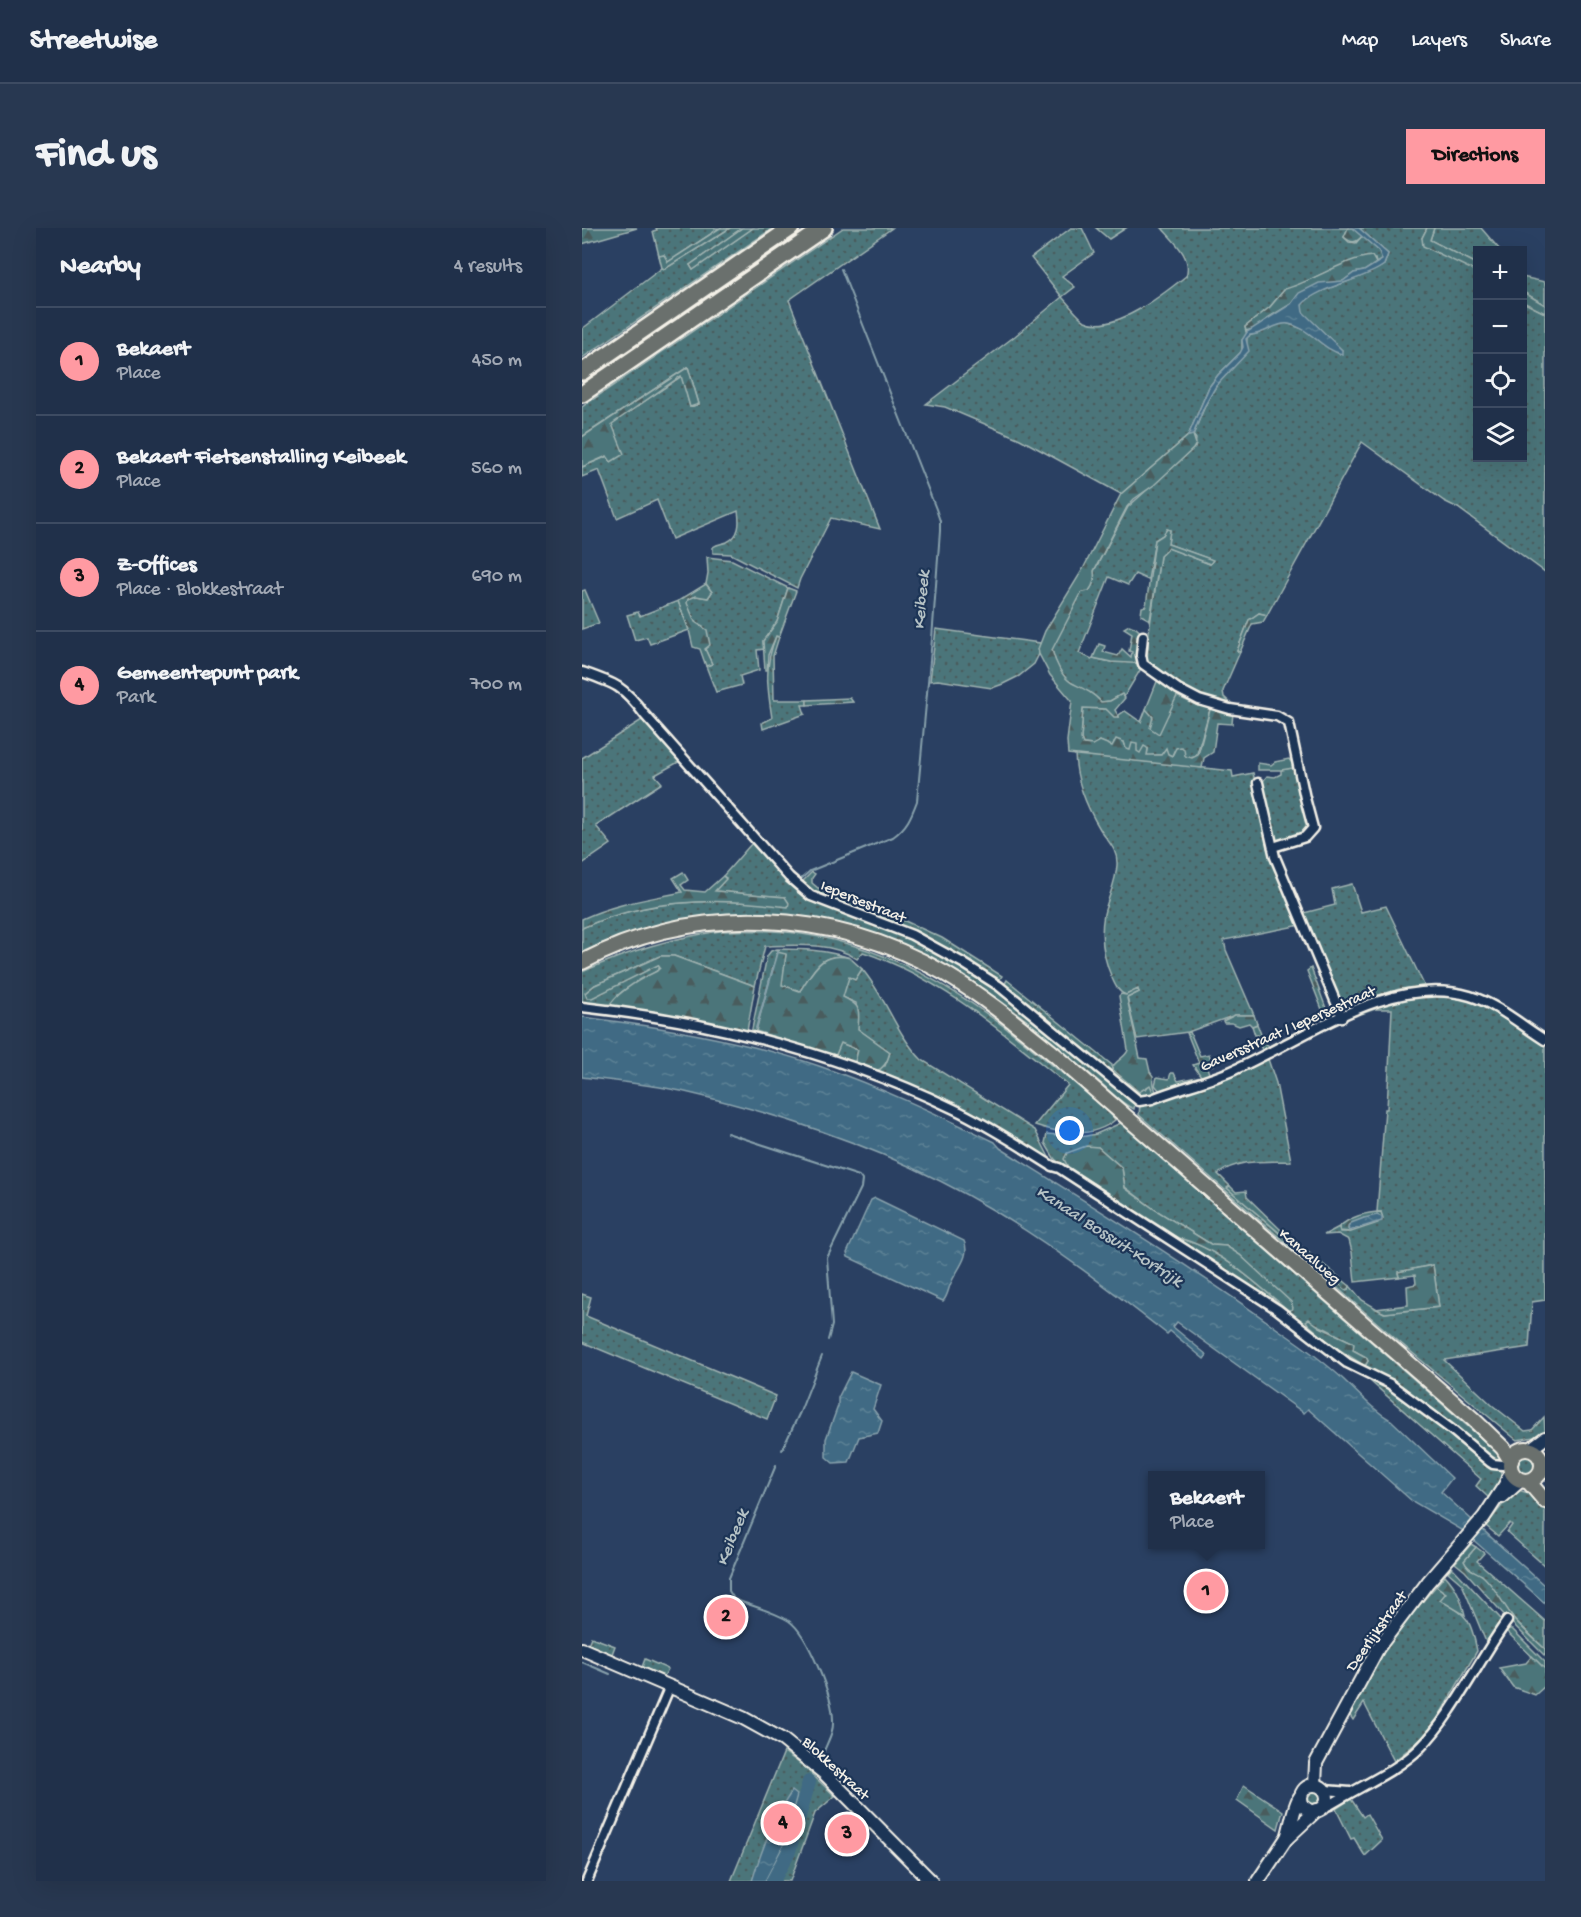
<!DOCTYPE html>
<html lang="en">
<head>
<meta charset="utf-8">
<style>
	:root { --surface:#20304a; --page:#283851; --text:#f1f3f6; --muted:#a2a9b5; --line:#3d4b62; --accent:#ff9aa2 }
	body { margin:0; font-family:"Gochi Hand",sans-serif; background:var(--page); color:var(--text) }
	.controls { position:absolute; right:18px; top:18px; display:grid; overflow:hidden; border-radius:0px; box-shadow:0 6px 24px #0002 }
	.controls button { width:54px; height:54px; display:grid; place-items:center; padding:0; border:0; border-bottom:2px solid var(--line); background:var(--surface); color:var(--text); font:30px sans-serif }
	.you { position:absolute; left:488px; top:903px; width:21px; height:21px; margin:-15px; border:4px solid #fff; border-radius:50%; background:#1a73e8; box-shadow:0 0 0 9px #1a73e833 }
	.badge { display:grid; place-items:center; width:39px; height:39px; border-radius:50%; background:var(--accent); color:#111; font-size:20px; font-weight:700 }
	.pin { position:absolute; translate:-50% -50%; border:3px solid #fff; box-shadow:0 2px 6px #0006 }
	.popup { position:absolute; left:566px; top:1243px; width:117px; height:78px; box-sizing:border-box; display:grid; place-content:center; border-radius:0px; background:var(--surface); filter:drop-shadow(0 2px 4px #0005); font-size:20px; white-space:nowrap; color:var(--muted) }
	.popup b { font-size:22px; color:var(--text) }
	.popup::after { content:''; position:absolute; left:50%; top:100%; margin-left:-12px; border:12px solid transparent; border-top-color:var(--surface) }
	.list { margin:0; padding:0; list-style:none }
	h2 { display:flex; justify-content:space-between; align-items:center; height:78px; margin:0; padding:0 24px; font-size:26px }
	h2 small { font-size:20px; font-weight:400; color:var(--muted) }
	.list li { display:grid; grid-template-columns:39px 1fr auto; gap:18px; align-items:center; box-sizing:border-box; height:108px; padding:0 24px; border-top:2px solid var(--line) }
	.list b { display:block; font-size:22px; white-space:nowrap }
	.list p { margin:0; font-size:20px; white-space:nowrap; color:var(--muted) }
	.list em { font-size:20px; font-style:normal; color:var(--muted) }
	.icon { flex:none; width:33px; height:33px; fill:none; stroke:currentColor; stroke-width:2; stroke-linecap:round; stroke-linejoin:round }
	.map { position:relative; flex:none; width:963px; height:1653px; overflow:hidden; border-radius:0px }
	header { display:flex; align-items:center; gap:36px; box-sizing:border-box; height:84px; padding:0 30px; background:var(--surface); border-bottom:2px solid var(--line) }
	header strong { font-size:28px }
	nav { display:flex; gap:33px; margin-inline-start:auto; font-size:21px }
	.intro { display:flex; align-items:center; justify-content:space-between; box-sizing:border-box; height:144px; padding:0 36px }
	h1 { margin:0; font-size:42px }
	.button { padding:15px 27px; border-radius:0px; background:var(--accent); color:#111; font-size:21px; font-weight:700 }
	main { display:flex; gap:36px; padding:0 36px }
	aside { flex:1; background:var(--surface); border-radius:0px; box-shadow:0 6px 24px #0002 }
	.map>svg:first-child { display:block }
</style>
</head>
<body>
<header>
<strong>Streetwise</strong>
<nav><a>Map</a><a>Layers</a><a>Share</a></nav>
</header>
<div class="intro"><h1>Find us</h1><a class="button">Directions</a></div>
<main>
<aside>
<h2>Nearby<small>4 results</small></h2>
<ul class="list">
<li><span class="badge">1</span><div><b>Bekaert</b><p>Place</p></div><em>450 m</em></li>
<li><span class="badge">2</span><div><b>Bekaert Fietsenstalling Keibeek</b><p>Place</p></div><em>560 m</em></li>
<li><span class="badge">3</span><div><b>Z-Offices</b><p>Place · Blokkestraat</p></div><em>690 m</em></li>
<li><span class="badge">4</span><div><b>Gemeentepunt park</b><p>Park</p></div><em>700 m</em></li>
</ul>
</aside>
<div class="map">
<svg width="963" height="1653" viewBox="0 0 963 1653">
	<defs>
		<pattern id="grass-dots" width="8" height="8" patternUnits="userSpaceOnUse" patternTransform="scale(1.5)"><rect width="8" height="8" fill="#4b757a"/><path d="M2 2h.1M6 6h.1" fill="none" stroke="#4a5c5d" stroke-width="1.8" stroke-linecap="round"/></pattern>
		<pattern id="forest-firs" width="22" height="20" patternUnits="userSpaceOnUse" patternTransform="scale(1.5)"><rect width="22" height="20" fill="#4b757a"/><path d="M5 1l3.5 6h-7zM16 11l3.5 6h-7z" fill="#4a5c5d"/></pattern>
		<pattern id="water-ripples" width="26" height="14" patternUnits="userSpaceOnUse" patternTransform="scale(1.5)"><rect width="26" height="14" fill="#406b84"/><path d="M2 4q2-2 4 0t4 0M15 11q2-2 4 0t4 0" fill="none" stroke="#5c8195"/></pattern>
	</defs>
	<rect width="100%" height="100%" fill="#2a4062"/>
	<filter id="ink" filterUnits="userSpaceOnUse"><feTurbulence type="fractalNoise" baseFrequency=".0167" numOctaves="2"/><feDisplacementMap in="SourceGraphic" scale="12" xChannelSelector="R" yChannelSelector="G"/><feConvolveMatrix kernelMatrix="1 2 1 2 8 2 1 2 1" color-interpolation-filters="sRGB"/></filter>
	<g filter="url(#ink)">
		<g fill="url(#grass-dots)" stroke="#a0b3b1" stroke-width="1.5" fill-rule="evenodd">
			<path d="M74 0H138L85 35 82 27 77 28 71 3 75 2Z"/>
			<path d="M148 0H160L108 37 111 42 171 0H191L0 130V101L80 40 83 41Z"/>
			<path d="M261 0H310L207 72 298 301 249 290 218 351 215 360 149 326 131 325V319C136 315 140 316 145 314 158 308 158 295 156 283L90 311 75 272 35 290 17 242 0 249V239L26 228 29 234V196L100 148 108 179 117 176 106 139 0 209V179Z"/>
			<path d="M489 0H500L512 25 480 48 493 59 480 69C487 76 495 88 503 93 531 107 584 64 604 48 611 29 591 13 580 0H766L762 9 767 14 774 15 780 8 797 23 800 31 794 35 793 31 742 45 711 60 703 61 688 79 663 99 665 107 660 112V123L636 147 627 159 606 208 539 266 438 211 363 179 344 176 433 108 480 69 449 30Z"/>
			<path d="M514 0H544L527 11Z"/>
			<path d="M777 0H845L840 10 895 44 896 230H940L941 74 963 85V344L876 280 862 273 780 214 685 387 677 385 667 392 655 423 658 424 641 463 642 469 653 479 616 471 565 436 566 411 578 328 586 320 628 336 630 332 586 316 588 302 585 301 581 307 573 312 566 352 553 346 546 357 527 349 497 425 510 431 511 430 529 434H558L560 439 542 469 539 467 528 473 519 474C509 462 498 462 487 453 478 446 471 431 470 419L500 364 507 363C512 356 513 351 512 343L546 279 613 219 614 211 611 207C618 191 623 174 633 160 643 145 666 129 665 109L690 98 704 95 721 101 757 126 760 122 720 84V76C737 58 780 53 802 37L806 26Z"/>
			<path d="M852 0H899L918 22H896L895 36 848 12Z"/>
			<path d="M940 49 963 54V77L941 64Z"/>
			<path d="M125 329 150 332 206 360 195 394 181 413 182 421 175 422 177 442 158 448 160 457 134 464 124 438 130 436 123 421 121 398 113 394 104 375 106 371 114 368 126 370 130 364 124 356 126 345Z"/>
			<path d="M3 362 17 395 0 401V363Z"/>
			<path d="M96 373 107 402 68 416 65 409 53 412 45 387 56 384 58 388Z"/>
			<path d="M354 401 458 415 457 426 452 436 437 448 421 456 410 460 356 452 348 453Z"/>
			<path d="M194 408 197 409 191 428 192 472H225V477H220L223 486 181 501 180 495 190 490C185 458 182 438 194 408Z"/>
			<path d="M595 468 616 478 618 475 629 478 614 529 605 530 592 523 590 528 586 526 565 528 566 521 559 526 544 521 542 514H532L531 519 518 513 511 517 501 516 499 511 501 480 524 481 537 489V487L543 483 559 494 564 481 570 486 571 494Z"/>
			<path d="M63 490 100 532 73 547 80 555 14 598 29 616 0 636V530Z"/>
			<path d="M493 526 650 543 651 549 671 545 685 607 719 697 642 712 644 722 672 787H653L606 804 555 811 545 770 557 764 555 762 544 767C536 764 533 757 530 750 521 730 518 708 522 686 526 669 534 655 535 637 536 621 525 613 518 601 504 578 494 553 493 526Z"/>
			<path d="M715 539 729 594 724 606 692 615 679 556 685 548 693 549 699 546V542Z"/>
			<path d="M170 615H173L216 665 242 677 304 699 357 724 412 758 553 874 552 881C540 876 529 864 520 856 494 834 469 812 443 791 305 686 163 651 0 724V700C64 670 137 669 206 678L203 669 132 663 144 650 141 648Z"/>
			<path d="M230 644 233 646 230 650V655L236 660 323 693 360 710 420 748 416 754 347 712 226 662 221 658V653Z"/>
			<path d="M770 656 779 684 804 678 843 759 817 761 761 782 718 686 753 677 750 661Z"/>
			<path d="M138 703C166 702 193 702 220 706 320 720 401 778 475 841 488 852 526 880 533 892 510 911 479 906 453 897L486 857C422 806 360 750 281 724L275 731C250 714 213 717 183 718L173 758 92 728H78L13 757 4 764 76 737 78 740C62 755 37 758 26 780L0 777V744C50 722 85 711 138 703Z"/>
			<path d="M195 721C220 721 245 722 268 730 238 723 232 742 218 763L199 757 204 726 180 783 174 803 259 815 276 822 273 834 303 838 308 824 276 801 274 775 260 769 267 749 273 751 280 741C304 769 314 806 340 832L453 902 470 935 372 879 169 806 185 728 189 723Z"/>
			<path d="M425 752 530 837V841L564 861 568 856 572 866 559 869 546 862 446 774 422 757Z"/>
			<path d="M856 767 897 773 963 814V1072L950 1074 947 1119 862 1132 910 1177 943 1203 950 1202 962 1189 963 1203 952 1209 935 1212 931 1209 815 1112 557 887 558 877 640 850 686 831 694 855 709 933C683 934 658 930 636 946L648 958 646 960 736 1039 767 1061 768 1058 780 1072 802 1085 857 1079 851 1037 816 1044 817 1049 773 1054 770 1024 767 1012 756 1006 742 1007 757 999 758 1004H769L796 995 799 984H795L803 881H805L810 781H793L779 786 778 783 819 770Z"/>
			<path d="M743 789 745 794 681 826 678 816 680 815 676 807H673L670 798 675 796 682 814 687 818Z"/>
			<path d="M539 895 915 1224 918 1229 919 1249 918 1255 907 1270 894 1258 899 1251 787 1152 792 1144 783 1138 786 1133 784 1129 771 1122 770 1114C758 1109 734 1094 725 1093L726 1096C742 1110 760 1121 776 1135L768 1132 483 942 472 930 463 915 465 906 499 909 514 906ZM516 919 540 940 543 959 572 981 630 1017 644 1018 658 1027 679 1048 707 1083C676 1057 636 1019 596 1010L486 939Z"/>
			<path d="M0 1066 9 1069 4 1088 194 1168 185 1191 0 1114Z"/>
			<circle cx="944" cy="1237" r="12"/>
			<path d="M936 1262 950 1266 963 1278V1338L925 1304 930 1297 928 1295 916 1308 904 1298 929 1266Z"/>
			<path d="M894 1319 902 1325 895 1333 963 1393V1421L933 1392 900 1347C892 1344 885 1341 882 1333Z"/>
			<path d="M870 1339 918 1390 919 1393 904 1414 880 1356 866 1344Z"/>
			<path d="M854 1358 864 1365 859 1372C886 1388 889 1391 895 1423L850 1500 839 1511 812 1533 782 1475 771 1492 767 1486 793 1437 817 1401Z"/>
			<path d="M925 1401H930L963 1434V1441L923 1402Z"/>
			<path d="M9 1409 33 1418 30 1426 6 1416Z"/>
			<path d="M63 1431 86 1441 82 1448 60 1439Z"/>
			<path d="M202 1524 221 1538 253 1568 233 1585 208 1653H149Z"/>
			<circle cx="731" cy="1570" r="7"/>
			<path d="M769 1571 781 1589 785 1586 800 1612 783 1628 772 1610 769 1611 754 1581Z"/>
		</g>
		<g fill="url(#forest-firs)" stroke="#a0b3b1" stroke-width="1.5">
			<path d="M0 0H55L0 16Z"/>
			<path d="M138 0H148L83 41 80 40 77 28 82 27 86 34Z"/>
			<path d="M160 0H171L111 42 108 37Z"/>
			<path d="M766 0H770L780 8C774 16 769 15 762 9Z"/>
			<path d="M845 0H852L848 12 895 36V44L841 18 840 10Z"/>
			<path d="M790 28 794 35 782 43 772 45 761 53 717 66 709 76 687 89 674 100 664 103 663 99 688 79 703 61C730 54 763 30 790 28Z"/>
			<path d="M941 64 963 77V85L941 74Z"/>
			<path d="M106 139 117 176 108 179 99 148 30 196 42 226 29 234 25 228 0 239V209Z"/>
			<path d="M611 207 614 216 611 221 572 257 552 271 545 279 512 343C513 351 512 356 507 363L500 364 470 422C473 433 480 450 490 455 502 461 510 464 519 474L528 473 540 466 543 470 533 482 537 489H532L524 481 501 480 499 511 501 516 511 517 518 513 530 518 534 511 542 514 544 521 548 522 550 515 555 516V523L558 525 562 518 564 519 566 521 565 527H579L584 520 586 526 590 528 594 520 599 519 602 521 603 528 610 530 616 527 629 478 651 484 650 496 635 495 631 524 622 530 620 540 486 526 485 513 490 473 468 447 457 426 456 421 463 403 501 341 539 266 606 208Z"/>
			<path d="M585 301 588 302 586 316 631 332 628 336 586 320 578 328 568 392 559 387 560 379 564 378 573 312 581 307Z"/>
			<path d="M124 356 130 364 126 370 114 368 106 371 105 375 113 394 125 402 128 417 123 421 130 436 124 438 118 421 111 419 107 402 96 373Z"/>
			<path d="M206 360 214 363 197 409 194 408 186 427 185 442H183L181 413 195 394Z"/>
			<path d="M677 385 685 387 681 394 670 396 658 424 655 423 667 392Z"/>
			<path d="M547 397 554 400 566 411 565 436 529 434 511 430 517 416 523 418 521 424 536 428 540 421 549 429 550 424 547 423 550 405 542 400Z"/>
			<path d="M576 451 618 475 617 478 595 468 577 506 568 500 571 489 564 481Z"/>
			<path d="M268 470 271 474 225 477V472Z"/>
			<path d="M707 531 710 535 711 540 699 542H676V535L689 537 693 534Z"/>
			<path d="M101 644 106 652 99 657 103 662 123 664 141 648 144 651 133 663 203 669 207 675 206 679C137 669 64 670 0 700V691C31 676 67 671 100 664L91 650Z"/>
			<path d="M195 724 204 726 200 757 218 763C232 742 239 723 268 730L280 741 273 752 267 749 261 769C280 778 277 782 276 801L308 824C303 845 288 850 273 834L276 822 259 815 253 829 174 803Z"/>
			<path d="M78 728H92L173 758 165 803 162 805 26 780C35 763 58 751 75 743L78 740 76 737 10 770H5L3 765 13 757Z"/>
			<path d="M729 740 745 783 753 782 755 786 745 794 725 743Z"/>
			<path d="M556 761 557 764 545 770 558 830 565 831 568 844 571 848 572 857 574 864 572 866 568 857 557 864 530 841C532 832 543 831 546 822L537 768 539 766 544 767Z"/>
			<path d="M653 787H672L675 796 670 798 667 795 657 798 650 795H642L641 793Z"/>
			<path d="M608 804 618 828 627 826 631 837 625 839 628 849 578 863 573 857 575 849 587 851 589 845H592L596 853 619 848 611 837 617 835 605 805Z"/>
			<path d="M504 918 516 919 540 940 543 960 572 981 630 1017 644 1018 658 1027 709 1074 711 1080 707 1083C676 1057 636 1019 596 1010L486 939 482 931 485 925Z"/>
			<path d="M648 958 654 964 664 963 665 969 701 1004 768 1058 767 1061 764 1062 645 960Z"/>
			<path d="M799 984 801 990H782L767 997 766 1001 768 1004 758 1003 757 999C768 989 784 984 799 984Z"/>
			<path d="M851 1037 857 1079 803 1085 794 1081 826 1077 825 1058 834 1056 833 1047 817 1049 816 1044Z"/>
			<path d="M727 1091 738 1099 770 1114 772 1116 771 1122 784 1129 786 1133 783 1138 750 1117 726 1096 724 1093Z"/>
			<path d="M889 1316 894 1319 882 1333C886 1343 896 1343 903 1350 915 1362 922 1378 933 1392 942 1402 953 1412 963 1421V1428L925 1390 883 1343 873 1335Z"/>
			<path d="M863 1347C875 1360 879 1370 883 1387L858 1372 864 1365 854 1358Z"/>
			<path d="M950 1428 963 1441V1458L953 1467 931 1459 917 1440 944 1435Z"/>
			<path d="M662 1557 701 1583 696 1601 655 1572Z"/>
		</g>
		<g fill="url(#water-ripples)" stroke="#88a1ac" stroke-width="1.5">
			<path d="M770 0H777L806 26 802 37C781 53 736 58 720 77L721 84 760 122V126C740 122 728 100 707 96 694 94 682 107 668 107L664 111 667 123 634 158 622 179 611 207 606 208 627 159 636 147 658 125 661 119 660 112 665 104 709 76 717 65 737 55 761 53 772 45 782 43 800 32 797 23Z"/>
			<path d="M0 789C80 799 160 812 237 838 298 859 355 886 413 914L418 920C512 979 607 1037 697 1102 719 1117 742 1133 762 1152 778 1167 791 1182 810 1193L870 1250 859 1264 963 1358V1375L880 1302 830 1273 726 1181 722 1185 595 1094 591 1099 625 1127 622 1131 588 1103 585 1106C529 1062 473 1019 411 982 316 925 207 888 99 863 67 856 33 853 0 849Z"/>
			<path d="M293 970 382 1013C389 1028 375 1041 369 1055 366 1061 366 1068 361 1073L266 1029 265 1025 289 972Z"/>
			<path d="M795 987 800 989V993L767 1003 766 998 769 995 782 990Z"/>
			<path d="M269 1144 299 1157 291 1181 300 1193 296 1205 277 1209 267 1234 251 1235 244 1229V1211L256 1178V1170Z"/>
			<path d="M210 1563 215 1567 201 1618 183 1653H170C180 1621 191 1591 210 1563Z"/>
		</g>
		<g fill="none" stroke-linecap="round" stroke-linejoin="round">
			<g stroke="#88a1ac" stroke-width="2">
				<path d="M219 651 228 643 311 609C325 599 329 589 335 573L350 411 358 303V293L354 281 259 41"/>
				<path d="M174 800 196 724"/>
				<path d="M145 905 277 948 280 952 279 960 245 1030 250 1097 246 1112"/>
				<path d="M200 1222 218 1184 240 1128"/>
				<path d="M194 1237 147 1350V1363L152 1371C169 1378 191 1383 207 1393 226 1406 251 1470 251 1492 252 1503 246 1513 242 1523"/>
				<path d="M0 1434 28 1446"/>
			</g>
			<path stroke="#406b84" stroke-width="14" d="M191 1653 207 1623 227 1554"/>
			<g stroke="#f4f1e8" stroke-width="13">
				<g id="street">
					<path d="M561 408 559 427 561 436 596 461 617 472 648 481 695 488 707 495 723 570 731 600 723 609 691 619"/>
					<path d="M0 444C32 455 42 458 62 486L207 649 229 668 330 707 381 735 417 758 557 873 570 871C597 860 625 854 652 842 722 811 808 745 888 768 915 776 939 797 963 812"/>
					<path d="M676 555 693 629 760 789"/>
					<path d="M0 779C127 793 256 825 372 881 406 897 438 918 470 938L477 940 695 1081 765 1135 808 1156 870 1202 908 1234 911 1236 920 1237"/>
					<path d="M743 1562 768 1564"/>
					<path d="M742 1578 748 1577C776 1559 815 1543 838 1520 871 1487 897 1432 925 1393"/>
					<path d="M5 1653 88 1458"/>
				</g>
			</g>
			<g stroke="#f4f1e8" stroke-width="16">
				<g id="secondary">
					<path d="M947 1222 963 1210"/>
					<path d="M920 1269 939 1252"/>
					<path d="M0 1421 161 1490 201 1512 242 1545 349 1653"/>
					<circle cx="732" cy="1570" r="13"/>
					<path d="M733 1557 734 1535 796 1420 846 1354 902 1289 923 1257 929 1243"/>
					<path d="M705 1610C709 1599 712 1576 718 1569"/>
					<path d="M676 1653 704 1611 735 1582"/>
				</g>
			</g>
			<g stroke="#f4f1e8" stroke-width="18">
				<g id="primary">
					<path d="M0 734C114 674 251 681 362 745 401 768 436 797 472 826L891 1191 921 1220 929 1233"/>
					<circle cx="944" cy="1237" r="16"/>
					<path d="M946 1253 963 1273"/>
				</g>
			</g>
			<g stroke="#f4f1e8" stroke-width="20">
				<g id="highway">
					<path d="M0 144 209 0"/>
					<path d="M0 166 242 0"/>
				</g>
			</g>
			<use href="#street" stroke="#1d3557" stroke-width="8"/>
			<use href="#secondary" stroke="#1d3557" stroke-width="12"/>
			<use href="#primary" stroke="#6a706d" stroke-width="14"/>
			<use href="#highway" stroke="#6a706d" stroke-width="15"/>
		</g>
	</g>
	<g text-anchor="middle" stroke-width="4.5" stroke-linejoin="round" paint-order="stroke">
		<g font-size="16" fill="#f4f1e8" stroke="#1d3557">
			<text transform="translate(282 672) rotate(22)" y="6">Iepersestraat</text>
			<text transform="translate(705 799) rotate(-24)" y="6">Gaversstraat / Iepersestraat</text>
			<text transform="translate(729 1027) rotate(41)" y="6">Kanaalweg</text>
			<text transform="translate(793 1402) rotate(-55)" y="6">Deerlijkstraat</text>
			<text transform="translate(255 1539) rotate(43)" y="6">Blokkestraat</text>
		</g>
		<g font-size="18" font-style="italic" fill="#b5c2c5" stroke="#1d3557">
			<text transform="translate(338 372) rotate(-85)" y="6">Keibeek</text>
			<text transform="translate(528 1007) rotate(33)" y="6">Kanaal Bossuit-Kortrijk</text>
			<text transform="translate(149 1309) rotate(-68)" y="6">Keibeek</text>
		</g>
	</g>
</svg>
<div class="controls">
<button>+</button>
<button>−</button>
<button><svg class="icon" aria-label="locate" viewBox="0 0 24 24"><circle cx="12" cy="12" r="6"/><path d="M12 2v4M12 18v4M2 12h4M18 12h4"/></svg></button>
<button><svg class="icon" aria-label="layers" viewBox="0 0 24 24"><path d="M12 4l9 5-9 5-9-5zM3 14l9 5 9-5"/></svg></button>
</div>
<div class="you"></div>
<div class="pin badge" style="left:624px;top:1363px">1</div>
<div class="popup"><b>Bekaert</b>Place</div>
<div class="pin badge" style="left:144px;top:1389px">2</div>
<div class="pin badge" style="left:265px;top:1606px">3</div>
<div class="pin badge" style="left:201px;top:1595px">4</div>
</div>
</main>
</body>
</html>
